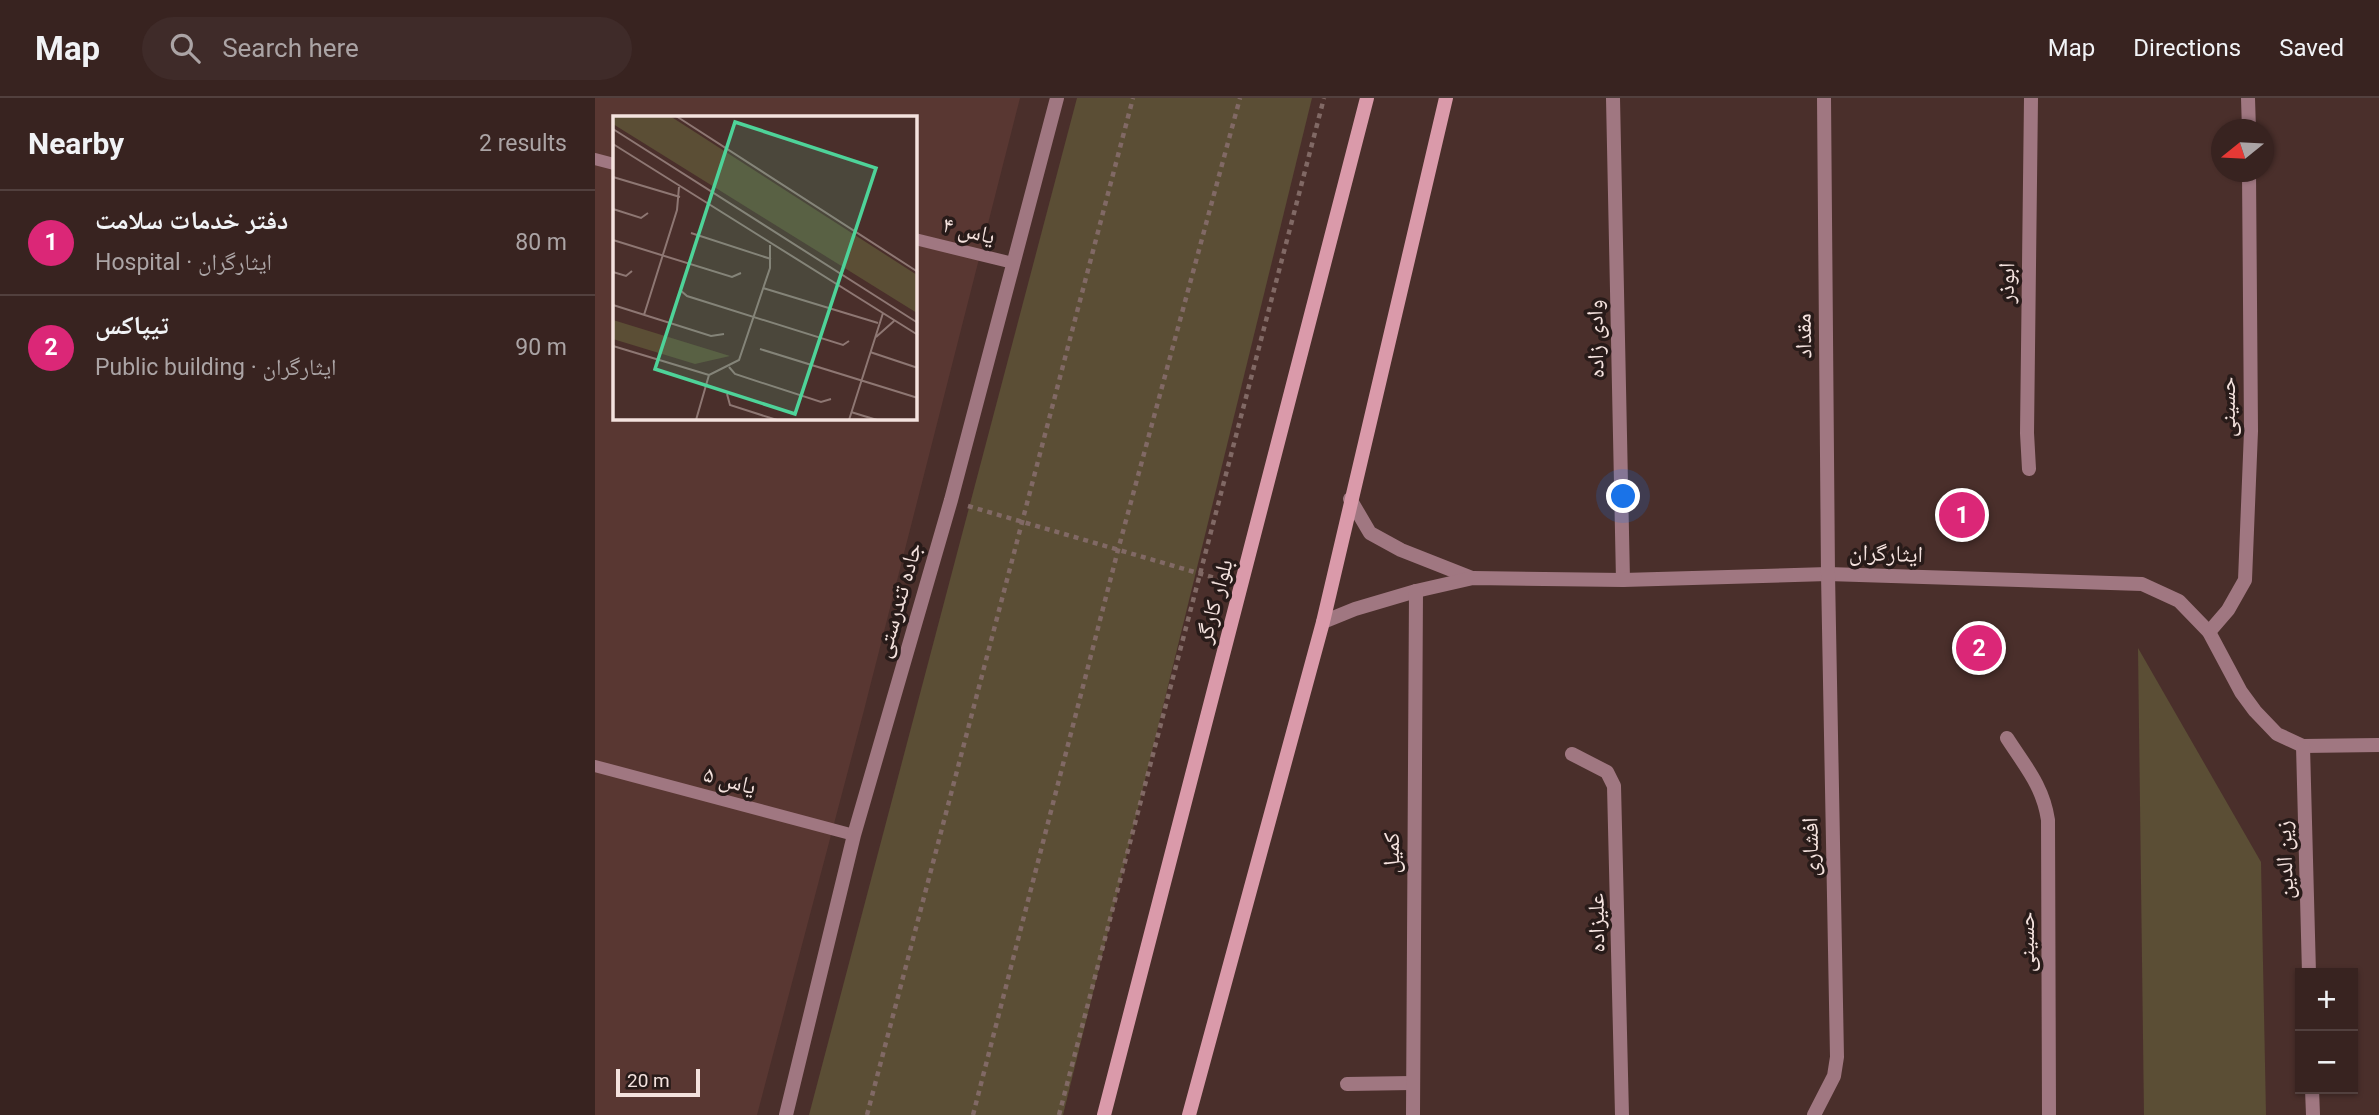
<!DOCTYPE html>
<html lang="en">
<head>
<meta charset="utf-8">
<style>
	:root { --surface:#382320; --page:#3f2b29; --text:#f1f3f6; --muted:#aba4a5; --line:#52403e; --accent:#db2777 }
	body { margin:0; font-family:Roboto,"Noto Naskh Arabic",sans-serif; background:var(--page); color:var(--text) }
	.controls { position:absolute; right:21px; bottom:21px; display:grid; overflow:hidden; border-radius:0px; box-shadow:0 2px 5px #0004 }
	.controls button { width:63px; height:63px; display:grid; place-items:center; padding:0; border:0; border-bottom:2px solid var(--line); background:var(--surface); color:var(--text); font:35px sans-serif }
	.compass { position:absolute; left:1616px; top:21px; width:63px; height:63px; border-radius:50%; background:var(--surface); box-shadow:0 2px 5px #0004; rotate:252deg }
	.scale { position:absolute; left:21px; bottom:18px; width:84px; box-sizing:border-box; padding-left:7px; border:4px solid #f4e2de; border-top:0; font-size:19px; line-height:24px; white-space:nowrap; color:#f4e2de; -webkit-text-stroke:5px #281b19; paint-order:stroke }
	.you { position:absolute; left:1029px; top:399px; width:24px; height:24px; margin:-18px; border:5px solid #fff; border-radius:50%; background:#1a73e8; box-shadow:0 0 0 10px #1a73e833 }
	.badge { display:grid; place-items:center; width:46px; height:46px; border-radius:50%; background:var(--accent); color:#fff; font-size:23px; font-weight:700 }
	.pin { position:absolute; translate:-50% -50%; border:4px solid #fff; box-shadow:0 2px 7px #0006 }
	.list { margin:0; padding:0; list-style:none }
	h2 { display:flex; justify-content:space-between; align-items:center; height:91px; margin:0; padding:0 28px; font-size:30px }
	h2 small { font-size:23px; font-weight:400; color:var(--muted) }
	.list li { display:grid; grid-template-columns:46px 1fr auto; gap:21px; align-items:center; box-sizing:border-box; height:105px; padding:0 28px; border-top:2px solid var(--line) }
	.list b { display:block; font-size:26px; white-space:nowrap }
	.list p { margin:0; font-size:23px; white-space:nowrap; color:var(--muted) }
	.list em { font-size:23px; font-style:normal; color:var(--muted) }
	.icon { flex:none; width:38px; height:38px; fill:none; stroke:currentColor; stroke-width:2; stroke-linecap:round; stroke-linejoin:round }
	.map { position:relative; flex:none; width:1784px; height:1017px; overflow:hidden }
	header { display:flex; align-items:center; gap:42px; box-sizing:border-box; height:98px; padding:0 35px; background:var(--surface); border-bottom:2px solid var(--line) }
	header strong { font-size:33px }
	nav { display:flex; gap:38px; margin-inline-start:auto; font-size:24px }
	.search { width:490px; height:63px; background:var(--page); display:flex; align-items:center; gap:18px; box-sizing:border-box; padding:0 24px; border-radius:38px; color:var(--muted); font-size:26px }
	main { display:flex }
	aside { flex:1; background:var(--surface) }
	.map>svg:first-child { display:block }
</style>
</head>
<body>
<header>
<strong>Map</strong>
<div class="search"><svg class="icon" aria-label="search" viewBox="0 0 24 24"><circle cx="10" cy="10" r="6"/><path d="M15 15l6 6"/></svg>Search here</div>
<nav><a>Map</a><a>Directions</a><a>Saved</a></nav>
</header>
<main>
<aside>
<h2>Nearby<small>2 results</small></h2>
<ul class="list">
<li><span class="badge">1</span><div><b>دفتر خدمات سلامت</b><p>Hospital · ایثارگران</p></div><em>80 m</em></li>
<li><span class="badge">2</span><div><b>تیپاکس</b><p>Public building · ایثارگران</p></div><em>90 m</em></li>
</ul>
</aside>
<div class="map">
<svg width="1784" height="1017" viewBox="0 0 1784 1017">
	<rect width="100%" height="100%" fill="#4a2f2b"/>
	<path fill="#593732" fill-rule="evenodd" d="M0 0H425L268 616 162 1017H0ZM19 19H320V320H19Z"/>
	<g fill="#5b4e35">
		<path d="M482 0H717L468 1017H214Z"/>
		<path d="M1543 550 1666 764 1671 1017H1549Z"/>
	</g>
	<g fill="none" stroke-linecap="round" stroke-linejoin="round">
		<g stroke="#816965" stroke-width="4.5" stroke-dasharray="5 5" stroke-linecap="butt">
			<path d="M373 408 627 482"/>
			<path d="M272 1017 538 0"/>
			<path d="M378 1017 523 452 645 0"/>
			<path d="M464 1017 729 0"/>
		</g>
		<g stroke="#a07781" stroke-width="12">
			<path d="M0 61 19 66"/>
			<path d="M320 141 418 165"/>
			<path d="M0 668 259 737"/>
		</g>
		<g stroke="#a07781" stroke-width="14">
			<path d="M1018 0 1028 482"/>
			<path d="M1653 0 1654 32"/>
			<path d="M1434 371 1432 335 1436 0"/>
			<path d="M755 401 775 435 806 452 877 480"/>
			<path d="M728 524 760 511 821 493 878 480 1028 482 1233 476 1547 486 1584 503 1614 534 1646 594 1660 613 1682 636 1708 648 1784 647"/>
			<path d="M1614 534 1633 512 1650 482 1656 333 1654 74"/>
			<path d="M1412 640C1430 668 1448 688 1453 722L1454 1017"/>
			<path d="M1708 648 1714 875"/>
			<path d="M977 656 1012 674 1019 688 1027 1017"/>
			<path d="M752 986 817 985"/>
			<path d="M1717 991 1718 1017"/>
			<path d="M818 1017 821 493"/>
			<path d="M1219 1017 1239 978 1242 959 1233 476 1229 0"/>
		</g>
		<path stroke="#a07781" stroke-width="14" d="M191 1017 259 737 356 402 462 0"/>
		<g stroke="#da9aaa" stroke-width="14">
			<path d="M509 1017 772 0"/>
			<path d="M594 1017 728 524 851 0"/>
		</g>
	</g>
	<g text-anchor="middle" stroke-width="7" stroke-linejoin="round" paint-order="stroke">
		<g font-size="23" fill="#f4e2de" stroke="#281b19">
			<text transform="translate(374 132) rotate(14)" y="8">یاس ۴</text>
			<text transform="translate(1411 185) rotate(-89)" y="8">ابوذر</text>
			<text transform="translate(1208 238) rotate(-91)" y="8">مقداد</text>
			<text transform="translate(1000 241) rotate(-91)" y="8">وادی زاده</text>
			<text transform="translate(1632 309) rotate(-90)" y="8">حسینی</text>
			<text transform="translate(1291 455) rotate(2)" y="8">ایثارگران</text>
			<text transform="translate(303 502) rotate(-74)" y="8">جاده تندرستی</text>
			<text transform="translate(619 503) rotate(-75)" y="8">بلوار کارگر</text>
			<text transform="translate(135 682) rotate(15)" y="8">یاس ۵</text>
			<text transform="translate(1215 749) rotate(-91)" y="8">افشاری</text>
			<text transform="translate(796 755) rotate(-90)" y="8">کمیل</text>
			<text transform="translate(1689 762) rotate(-92)" y="8">زین الدین</text>
			<text transform="translate(1001 825) rotate(-91)" y="8">علیزاده</text>
			<text transform="translate(1431 844) rotate(-90)" y="8">حسینی</text>
		</g>
	</g>
	<g transform="translate(18 18)">
		<rect width="304" height="304" fill="#4a2f2b"/>
		<path d="M57 0 304 159V197L0 8V0ZM0 204 117 240 82 248 0 223Z" fill="#5b4e35"/>
		<path fill="none" stroke="#8e7773" stroke-width="2" d="M63 0 305 156M0 13 305 207M0 28 305 219M0 61 67 81M0 93 28 102 35 97M78 117 158 143M0 124 119 161 128 157M0 156 13 160 19 155M150 172 265 207M67 174 74 180 230 229 236 225M0 189 98 220 111 218M31 199 64 94 66 71M263 221 281 205M0 230 96 259M147 233 305 282M257 236 305 252M116 251 122 258 208 286 218 283M114 278 117 289 164 304M238 296 264 304M83 304 96 259 126 244 157 152V129M236 304 270 197"/>
		<path fill="#4ed399" fill-opacity="0.15" stroke="#4ed399" stroke-width="3.5" d="M122 6 263 52 182 298 42 253Z"/>
		<rect width="304" height="304" fill="none" stroke="#f4e2de" stroke-width="3.5"/>
	</g>
</svg>
<div class="controls">
<button>+</button>
<button>−</button>
</div>
<svg class="compass" viewBox="-18 -18 36 36"><path d="M0-13l5 13h-10z" fill="#e53935"/><path d="M0 13l5-13h-10z" fill="#aba4a5"/></svg>
<div class="scale">20 m</div>
<div class="you"></div>
<div class="pin badge" style="left:1367px;top:417px">1</div>
<div class="pin badge" style="left:1384px;top:550px">2</div>
</div>
</main>
</body>
</html>
